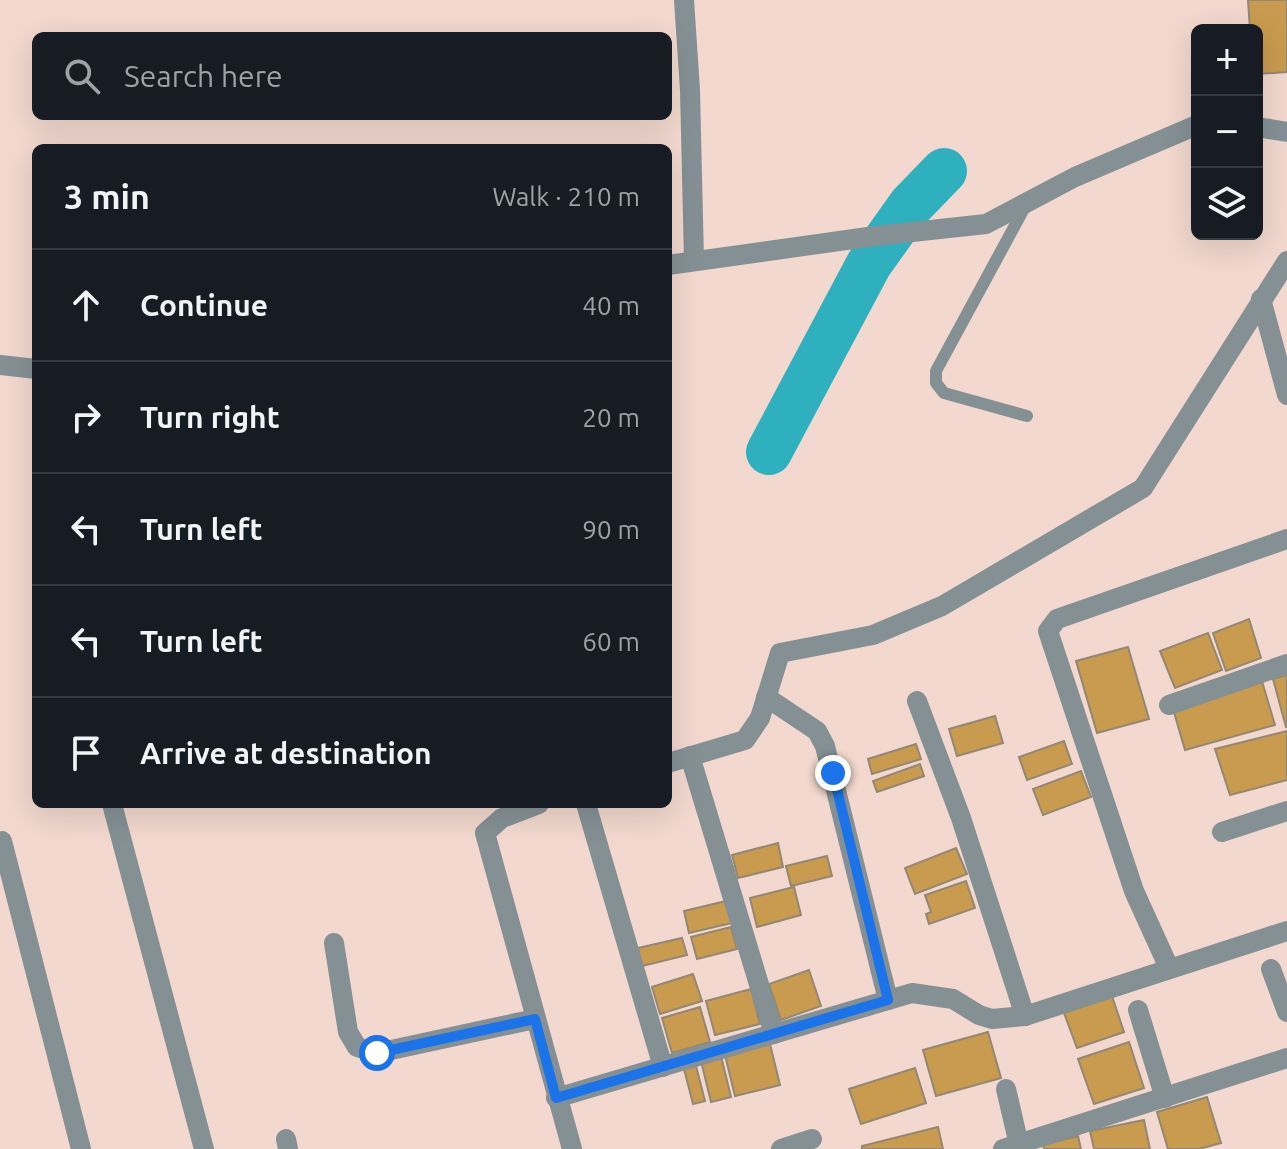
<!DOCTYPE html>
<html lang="en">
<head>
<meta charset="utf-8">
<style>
	:root { --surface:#171b24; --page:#20242c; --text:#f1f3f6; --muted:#9ea1a6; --line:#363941 }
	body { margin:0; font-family:Ubuntu,sans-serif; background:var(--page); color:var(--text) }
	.controls { position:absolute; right:24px; top:24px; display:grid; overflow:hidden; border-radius:12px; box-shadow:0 8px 32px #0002 }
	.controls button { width:72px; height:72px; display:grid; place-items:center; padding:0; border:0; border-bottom:2px solid var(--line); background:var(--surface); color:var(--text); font:40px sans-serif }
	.stop { position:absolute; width:24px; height:24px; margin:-18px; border:6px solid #1a73e8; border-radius:50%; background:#fff }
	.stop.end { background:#1a73e8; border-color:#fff; box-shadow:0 2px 8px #0008 }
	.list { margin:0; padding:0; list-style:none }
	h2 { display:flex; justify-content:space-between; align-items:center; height:104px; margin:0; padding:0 32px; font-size:34px }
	h2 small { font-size:26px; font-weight:400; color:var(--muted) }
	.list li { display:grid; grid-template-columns:52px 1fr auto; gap:24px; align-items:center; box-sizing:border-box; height:112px; padding:0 32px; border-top:2px solid var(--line) }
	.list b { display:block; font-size:30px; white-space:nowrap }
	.list em { font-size:26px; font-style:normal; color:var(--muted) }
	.icon { flex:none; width:44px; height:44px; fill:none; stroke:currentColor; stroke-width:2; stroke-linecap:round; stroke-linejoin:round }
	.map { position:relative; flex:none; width:1287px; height:1149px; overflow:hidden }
	.search { position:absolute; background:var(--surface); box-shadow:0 8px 32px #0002; left:32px; top:32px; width:640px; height:88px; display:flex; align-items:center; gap:20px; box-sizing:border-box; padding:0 28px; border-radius:12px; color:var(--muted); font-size:30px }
	.panel { position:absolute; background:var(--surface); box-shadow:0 8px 32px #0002; left:32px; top:144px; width:640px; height:664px; border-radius:12px }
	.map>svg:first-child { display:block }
</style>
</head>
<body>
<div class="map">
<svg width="1287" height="1149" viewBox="0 0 1287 1149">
	<rect width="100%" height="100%" fill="#f2d8ce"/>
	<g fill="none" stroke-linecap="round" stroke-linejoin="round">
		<path stroke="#2fb0be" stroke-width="46" d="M769 452 869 264 911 205 944 171"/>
	</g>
	<g fill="#c89b4f" stroke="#948773" stroke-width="2">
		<path d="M1248 0H1287V72L1257 74V30H1250Z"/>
		<path d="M1249 619 1261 658 1226 671 1213 633Z"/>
		<path d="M1208 633 1222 670 1175 688 1160 651Z"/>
		<path d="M1128 647 1149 719 1097 733 1076 661Z"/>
		<path d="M1287 675V727H1286L1273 679Z"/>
		<path d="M1261 678 1275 725 1185 750 1173 709Z"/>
		<path d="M995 716 1003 743 957 756 949 729Z"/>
		<path d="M1287 731V780L1230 795 1215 749Z"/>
		<path d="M1064 741 1072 764 1027 780 1019 757Z"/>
		<path d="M916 744 921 759 872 774 868 759Z"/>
		<path d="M920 764 924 776 877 792 873 781Z"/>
		<path d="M1081 771 1091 797 1043 815 1033 789Z"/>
		<path d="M778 843 783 867 738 878 732 855Z"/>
		<path d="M956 848 967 874 915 894 905 868Z"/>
		<path d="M827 856 832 876 791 886 786 866Z"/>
		<path d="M966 881 975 908 929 924 926 914 931 912 925 895Z"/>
		<path d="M794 887 801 915 757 927 750 898Z"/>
		<path d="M726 901 732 923 689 933 684 911Z"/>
		<path d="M731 927 737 949 697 959 691 937Z"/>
		<path d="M682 938 687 955 642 966 638 948Z"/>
		<path d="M809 970 821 1006 781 1020 769 984Z"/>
		<path d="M693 974 702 1001 660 1014 652 987Z"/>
		<path d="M751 989 760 1024 715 1035 706 1001Z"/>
		<path d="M1112 996 1124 1032 1077 1048 1064 1013Z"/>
		<path d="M700 1007 710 1042 672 1053 662 1018Z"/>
		<path d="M988 1032 1001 1078 936 1096 923 1050Z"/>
		<path d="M1129 1042 1144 1088 1094 1104 1078 1059Z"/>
		<path d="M770 1044 780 1085 735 1096 725 1055Z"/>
		<path d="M721 1056 731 1097 711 1102 701 1061Z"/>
		<path d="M696 1066 705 1101 693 1104 684 1069Z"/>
		<path d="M915 1068 926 1103 861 1124 849 1089Z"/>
		<path d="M1207 1097 1221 1143 1199 1149H1168L1157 1112Z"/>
		<path d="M1144 1120 1150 1149H1094L1090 1131Z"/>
		<path d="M938 1127 943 1149H862V1146Z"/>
		<path d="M1078 1136 1081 1149H1044L1043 1145Z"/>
	</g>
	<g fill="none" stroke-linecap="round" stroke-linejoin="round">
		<path stroke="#859095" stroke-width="12" d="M1026 205 936 371V383L944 393 1027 416"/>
		<g stroke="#859095" stroke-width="20">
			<path d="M684 0 690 90 694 260"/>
			<path d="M1257 127 1287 132"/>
			<path d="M668 265 875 236 986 224 1075 177 1197 125"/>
			<path d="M1261 299 1287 395"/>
			<path d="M0 365 36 369"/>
			<path d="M766 697 817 731 825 746 888 1000"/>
			<path d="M917 701 961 818 1025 1016 1287 931"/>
			<path d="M1169 705 1287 664"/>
			<path d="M690 756 774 1034"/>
			<path d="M668 763 745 740 760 718 780 653 873 635 942 606 1143 488 1287 261"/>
			<path d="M112 804 204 1149"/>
			<path d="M539 804 502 818 485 833 572 1149"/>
			<path d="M586 804 663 1067"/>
			<path d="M1222 832 1287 811"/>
			<path d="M2 841 81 1149"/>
			<path d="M334 943 348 1032 357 1047 377 1053 535 1019"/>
			<path d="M1169 968 1134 891 1048 631 1057 619 1287 539"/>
			<path d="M1271 969 1287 1012"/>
			<path d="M1138 1010 1165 1098"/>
			<path d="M1006 1089 1020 1149"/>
			<path d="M556 1098 912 993 953 999 979 1015 992 1019 1025 1016"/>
			<path d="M286 1139 288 1149"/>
			<path d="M781 1149 812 1139"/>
			<path d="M1003 1149 1287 1058"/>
		</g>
	</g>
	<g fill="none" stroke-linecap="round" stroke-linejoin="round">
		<path stroke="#1a73e8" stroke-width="10" d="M377 1053 535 1019 556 1098 888 1000 833 773"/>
	</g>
</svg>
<div class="controls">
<button>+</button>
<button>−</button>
<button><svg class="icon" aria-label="layers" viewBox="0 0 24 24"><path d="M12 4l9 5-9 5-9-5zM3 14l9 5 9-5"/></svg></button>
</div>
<div class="stop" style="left:377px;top:1053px"></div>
<div class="stop end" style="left:833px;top:773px"></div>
<div class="search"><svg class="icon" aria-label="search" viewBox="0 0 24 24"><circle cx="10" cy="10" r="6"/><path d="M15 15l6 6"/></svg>Search here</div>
<section class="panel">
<h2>3 min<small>Walk · 210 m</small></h2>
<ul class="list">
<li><svg class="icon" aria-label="ahead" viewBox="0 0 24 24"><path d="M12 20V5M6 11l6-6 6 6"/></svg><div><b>Continue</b></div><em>40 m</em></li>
<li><svg class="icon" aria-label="right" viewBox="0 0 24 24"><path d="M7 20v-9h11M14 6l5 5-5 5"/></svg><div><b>Turn right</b></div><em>20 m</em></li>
<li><svg class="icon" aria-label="left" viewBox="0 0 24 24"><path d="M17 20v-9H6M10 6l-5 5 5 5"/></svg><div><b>Turn left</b></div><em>90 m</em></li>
<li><svg class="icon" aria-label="left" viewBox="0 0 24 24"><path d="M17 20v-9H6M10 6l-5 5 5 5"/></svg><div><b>Turn left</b></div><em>60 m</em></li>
<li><svg class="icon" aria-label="arrive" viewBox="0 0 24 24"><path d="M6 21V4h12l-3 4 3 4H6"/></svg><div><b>Arrive at destination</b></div></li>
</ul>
</section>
</div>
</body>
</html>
